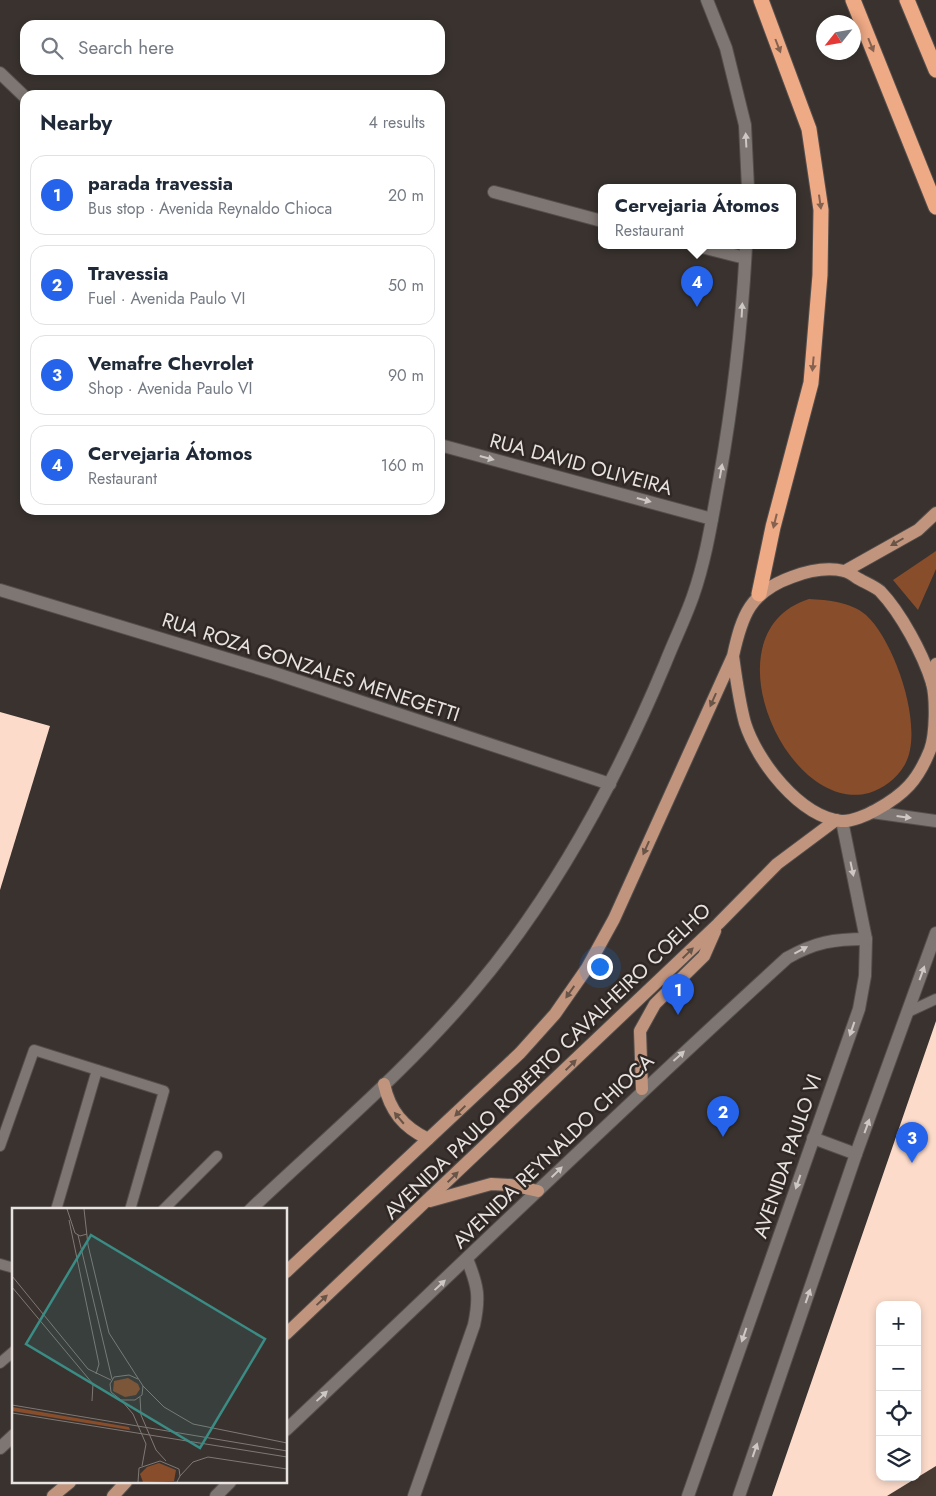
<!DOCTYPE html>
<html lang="en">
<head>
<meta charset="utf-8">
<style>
	:root { --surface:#fff; --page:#f6f6f7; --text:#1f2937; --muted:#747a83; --line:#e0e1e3; --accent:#2563eb }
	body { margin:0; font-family:Jost,sans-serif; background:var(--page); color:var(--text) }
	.controls { position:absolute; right:15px; bottom:15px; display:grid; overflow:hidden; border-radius:10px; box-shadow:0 2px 8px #0003 }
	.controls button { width:45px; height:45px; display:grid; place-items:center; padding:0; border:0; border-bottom:1px solid var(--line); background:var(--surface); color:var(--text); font:25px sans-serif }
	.compass { position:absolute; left:816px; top:15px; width:45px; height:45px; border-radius:50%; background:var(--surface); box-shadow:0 2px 8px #0003; rotate:239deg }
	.you { position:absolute; left:599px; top:966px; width:18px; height:18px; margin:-12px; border:4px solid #fff; border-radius:50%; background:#1a73e8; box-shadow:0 0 0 8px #1a73e833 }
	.badge { display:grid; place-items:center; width:32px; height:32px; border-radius:50%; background:var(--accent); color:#fff; font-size:16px; font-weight:700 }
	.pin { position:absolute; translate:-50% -41px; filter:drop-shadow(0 1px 2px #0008) }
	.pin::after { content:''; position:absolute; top:26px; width:18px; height:15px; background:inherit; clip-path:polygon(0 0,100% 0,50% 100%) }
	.popup { position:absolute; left:598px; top:184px; width:198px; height:65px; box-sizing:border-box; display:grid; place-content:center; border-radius:10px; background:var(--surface); filter:drop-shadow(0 1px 4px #0005); font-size:16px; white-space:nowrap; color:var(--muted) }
	.popup b { font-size:19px; color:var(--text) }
	.popup::after { content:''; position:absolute; left:50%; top:100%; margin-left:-10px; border:10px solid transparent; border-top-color:var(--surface) }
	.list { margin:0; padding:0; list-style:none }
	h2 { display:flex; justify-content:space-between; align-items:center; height:65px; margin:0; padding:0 20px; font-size:21px }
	h2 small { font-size:16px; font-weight:400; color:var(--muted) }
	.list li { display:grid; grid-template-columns:32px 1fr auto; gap:15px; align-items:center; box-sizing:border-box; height:80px; margin:0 10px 10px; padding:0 10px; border:1px solid var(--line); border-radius:15px }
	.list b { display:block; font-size:19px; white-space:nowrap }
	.list p { margin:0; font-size:16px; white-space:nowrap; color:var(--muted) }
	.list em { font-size:16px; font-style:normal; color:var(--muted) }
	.icon { flex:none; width:28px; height:28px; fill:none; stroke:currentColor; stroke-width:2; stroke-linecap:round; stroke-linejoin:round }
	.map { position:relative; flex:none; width:936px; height:1496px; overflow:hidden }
	.search { position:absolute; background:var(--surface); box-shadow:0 2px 8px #0003; left:20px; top:20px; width:425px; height:55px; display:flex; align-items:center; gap:12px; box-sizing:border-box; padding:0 18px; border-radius:15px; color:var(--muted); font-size:19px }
	.panel { position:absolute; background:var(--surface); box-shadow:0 2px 8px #0003; left:20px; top:90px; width:425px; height:425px; border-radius:15px }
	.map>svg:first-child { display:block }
</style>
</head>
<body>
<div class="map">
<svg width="936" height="1496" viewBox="0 0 936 1496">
	<rect width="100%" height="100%" fill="#39322f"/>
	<path fill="#483b34" d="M936 1466V1496H887Z"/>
	<g fill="#884d2b">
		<path d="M936 551V569L918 610 893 580Z"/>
		<path d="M809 599C828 600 851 602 866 615 895 641 926 731 904 766 896 779 884 788 869 793 786 815 705 632 809 599Z"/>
	</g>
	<g fill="#fcdbca" fill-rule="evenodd">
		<path d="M0 712 50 726 0 890Z"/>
		<path d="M936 1021V1466L887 1496H772ZM880 1305H917V1477H880Z"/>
	</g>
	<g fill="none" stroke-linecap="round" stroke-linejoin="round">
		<g stroke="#544e4c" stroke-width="12">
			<g id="service">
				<path d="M908 1012 936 999"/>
				<path d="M0 1146 34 1050 164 1091 130 1210"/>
				<path d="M56 1210 97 1070"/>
				<path d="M163 1210 217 1156"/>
				<path d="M0 1264 14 1268"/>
				<path d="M0 1363 14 1351"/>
			</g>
		</g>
		<g stroke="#544e4c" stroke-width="14">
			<g id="minor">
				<path d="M0 73 25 97"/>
				<path d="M494 192 602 221"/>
				<path d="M698 246 745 258"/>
				<path d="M440 445 712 519"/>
				<path d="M0 590 274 673 610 784"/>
				<path d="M414 1496 474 1325C480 1297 478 1286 467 1259"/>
			</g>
		</g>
		<g stroke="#544e4c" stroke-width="14">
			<g id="tertiary">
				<path d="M707 0 726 48 745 125 748 188"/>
				<path d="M872 812 936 821"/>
				<path d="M250 1210C326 1138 408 1069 475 989 556 893 617 779 665 664 674 641 685 619 693 596 706 559 712 519 719 481 733 402 742 325 746 246"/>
				<path d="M0 1448 14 1435"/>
			</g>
		</g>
		<g stroke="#544e4c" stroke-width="14">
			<g id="secondary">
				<path d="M813 1138 856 1154"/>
				<path d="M286 1430C453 1272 618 1112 787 958 815 942 834 939 866 939"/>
				<path d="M216 1496 230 1482"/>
				<path d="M688 1496 859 1009 865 976 866 939 842 821"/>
				<path d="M739 1496 856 1154 936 933"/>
			</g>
		</g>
		<g stroke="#544e4c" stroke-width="14">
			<g id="primary">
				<path d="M845 571 918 530 936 513"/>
				<path d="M932 683 936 664"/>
				<path d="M384 1084C390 1111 403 1127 428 1139"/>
				<path d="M642 1089 640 1031 655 1004 704 956 715 931"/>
				<path d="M430 1201 491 1184 511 1185 538 1191"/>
				<path d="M286 1272 520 1053 555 1014 587 968 614 919 733 656C742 615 750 592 792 577 808 571 827 567 844 571 848 572 853 575 857 578 864 582 874 586 880 591 901 613 923 654 932 683 936 698 936 734 930 750 918 780 905 794 876 810 867 815 851 822 841 821 799 816 757 761 745 723 739 701 736 678 733 656"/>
				<path d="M286 1334 718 924 777 864 836 820"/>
				<path d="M53 1496 70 1482"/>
				<path d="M113 1496 126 1482"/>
			</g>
		</g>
		<g stroke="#544e4c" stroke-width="17">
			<g id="motorway">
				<path d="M853 0 936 207"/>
				<path d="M907 0 936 70"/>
				<path d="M759 594 773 527 811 383 820 275 821 210 809 129 761 0"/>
			</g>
		</g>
		<use href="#service" stroke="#7e7672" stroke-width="10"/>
		<use href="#minor" stroke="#7e7672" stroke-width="12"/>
		<use href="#tertiary" stroke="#7e7672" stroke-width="12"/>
		<use href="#secondary" stroke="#7e7672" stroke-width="12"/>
		<use href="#primary" stroke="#c1957d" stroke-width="12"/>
		<use href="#motorway" stroke="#eea985" stroke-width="15"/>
	</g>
	<defs><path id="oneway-solid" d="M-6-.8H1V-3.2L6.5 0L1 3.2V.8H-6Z" transform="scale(1.25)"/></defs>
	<g fill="#856250">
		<use href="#oneway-solid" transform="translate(871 45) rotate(68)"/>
		<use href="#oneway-solid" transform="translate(778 46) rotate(69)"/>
		<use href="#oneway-solid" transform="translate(820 202) rotate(82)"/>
		<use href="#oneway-solid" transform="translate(813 364) rotate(95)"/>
		<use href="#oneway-solid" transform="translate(775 521) rotate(104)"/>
	</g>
	<g fill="#cec8c5">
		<use href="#oneway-solid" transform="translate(746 140) rotate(-93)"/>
		<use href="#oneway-solid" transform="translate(742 310) rotate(-87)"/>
		<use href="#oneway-solid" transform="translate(487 458) rotate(15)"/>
		<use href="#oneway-solid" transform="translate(721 471) rotate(-80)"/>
		<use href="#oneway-solid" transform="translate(644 500) rotate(15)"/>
		<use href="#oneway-solid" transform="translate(904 817) rotate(7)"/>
		<use href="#oneway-solid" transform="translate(852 869) rotate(78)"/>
		<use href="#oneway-solid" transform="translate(801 950) rotate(-28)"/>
		<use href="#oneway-solid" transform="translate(922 973) rotate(-70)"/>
		<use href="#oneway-solid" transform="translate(852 1029) rotate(109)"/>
		<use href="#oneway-solid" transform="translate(679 1056) rotate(-42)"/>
		<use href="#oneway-solid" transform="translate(867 1126) rotate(-70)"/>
		<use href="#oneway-solid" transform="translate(557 1172) rotate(-44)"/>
		<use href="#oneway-solid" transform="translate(798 1182) rotate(109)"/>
		<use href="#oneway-solid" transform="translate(440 1285) rotate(-43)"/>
		<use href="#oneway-solid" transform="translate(808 1296) rotate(-71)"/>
		<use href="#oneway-solid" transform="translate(744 1335) rotate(109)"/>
		<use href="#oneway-solid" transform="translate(322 1396) rotate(-43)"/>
		<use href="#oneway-solid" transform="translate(755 1450) rotate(-71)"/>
	</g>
	<g fill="#695448">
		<use href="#oneway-solid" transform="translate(897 542) rotate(150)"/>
		<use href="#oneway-solid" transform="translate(713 700) rotate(114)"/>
		<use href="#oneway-solid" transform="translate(646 848) rotate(114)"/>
		<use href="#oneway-solid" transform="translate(688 953) rotate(-44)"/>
		<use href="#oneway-solid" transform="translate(570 992) rotate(125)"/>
		<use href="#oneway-solid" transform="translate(571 1065) rotate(-44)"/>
		<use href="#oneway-solid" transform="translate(460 1111) rotate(136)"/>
		<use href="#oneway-solid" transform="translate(399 1118) rotate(-130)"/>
		<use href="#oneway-solid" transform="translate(453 1177) rotate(-44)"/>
		<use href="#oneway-solid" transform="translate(322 1300) rotate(-43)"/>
	</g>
	<g text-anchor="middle" stroke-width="5" stroke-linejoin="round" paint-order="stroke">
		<g font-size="20" fill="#e8e3e1" stroke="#2f2825">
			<text transform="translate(581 464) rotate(15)" y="7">RUA DAVID OLIVEIRA</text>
			<text transform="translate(311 667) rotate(18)" y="7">RUA ROZA GONZALES MENEGETTI</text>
			<text transform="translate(547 1061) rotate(-44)" y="7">AVENIDA PAULO ROBERTO CAVALHEIRO COELHO</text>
			<text transform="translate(553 1151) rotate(-44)" y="7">AVENIDA REYNALDO CHIOCA</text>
			<text transform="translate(787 1156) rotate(-71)" y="7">AVENIDA PAULO VI</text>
		</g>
	</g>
	<g transform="translate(12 1208)">
		<rect width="275" height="275" fill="#39322f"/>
		<path d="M116 170 126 176 128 181 124 187 113 189 101 183 102 173ZM0 199 117 219 118 222 0 203ZM147 255 164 262 162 273 131 274 128 266 135 259Z" fill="#884d2b"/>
		<path fill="none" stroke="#7f7976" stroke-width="1" d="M55 1 63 25 68 28 75 26M72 1 76 37 97 125 131 178 130 187 123 192H109L99 184 98 176 102 169 117 167 126 171M57 12 87 156 84 166M66 27 100 171M0 68 76 161 99 172M0 79 81 176 104 190M131 178 152 199 181 216 275 235M128 189 129 207 144 242 154 253M80 193 81 176M110 193 121 206 134 236 130 258M0 197 275 243M0 205 275 249M168 268 181 254 196 249 275 261M126 274 127 260 148 253 167 261 168 268 165 274"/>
		<path fill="#3a8c85" fill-opacity="0.15" stroke="#3a8c85" stroke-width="2.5" d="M79 27 253 131 188 240 14 136Z"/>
		<rect width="275" height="275" fill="none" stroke="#e8e3e1" stroke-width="2.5"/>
	</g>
</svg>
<div class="controls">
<button>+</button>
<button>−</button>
<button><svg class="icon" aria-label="locate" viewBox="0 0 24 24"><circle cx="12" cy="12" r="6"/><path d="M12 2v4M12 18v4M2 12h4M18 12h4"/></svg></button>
<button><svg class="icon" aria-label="layers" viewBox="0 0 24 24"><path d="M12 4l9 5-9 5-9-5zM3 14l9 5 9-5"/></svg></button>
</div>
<svg class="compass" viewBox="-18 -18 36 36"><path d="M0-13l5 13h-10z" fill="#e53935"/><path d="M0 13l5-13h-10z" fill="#747a83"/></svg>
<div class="you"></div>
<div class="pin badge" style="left:678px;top:1015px">1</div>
<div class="pin badge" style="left:723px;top:1137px">2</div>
<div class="pin badge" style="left:912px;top:1163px">3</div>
<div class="pin badge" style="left:697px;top:307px">4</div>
<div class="popup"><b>Cervejaria Átomos</b>Restaurant</div>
<div class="search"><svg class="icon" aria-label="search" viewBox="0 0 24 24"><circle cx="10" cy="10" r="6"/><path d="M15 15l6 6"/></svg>Search here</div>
<section class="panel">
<h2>Nearby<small>4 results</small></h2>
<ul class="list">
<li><span class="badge">1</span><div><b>parada travessia</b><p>Bus stop · Avenida Reynaldo Chioca</p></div><em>20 m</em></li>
<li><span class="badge">2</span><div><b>Travessia</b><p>Fuel · Avenida Paulo VI</p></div><em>50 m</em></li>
<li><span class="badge">3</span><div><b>Vemafre Chevrolet</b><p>Shop · Avenida Paulo VI</p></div><em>90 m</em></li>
<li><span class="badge">4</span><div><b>Cervejaria Átomos</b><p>Restaurant</p></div><em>160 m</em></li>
</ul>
</section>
</div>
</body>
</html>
